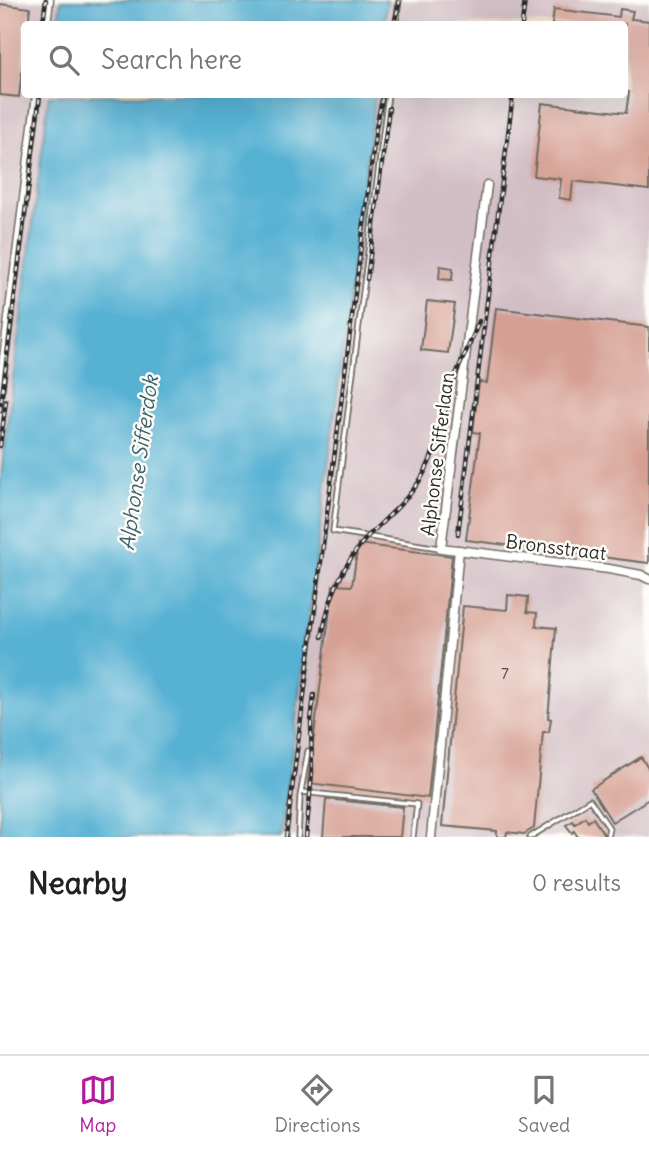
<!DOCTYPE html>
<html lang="en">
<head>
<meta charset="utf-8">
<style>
	:root { --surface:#fff; --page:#f6f6f6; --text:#222; --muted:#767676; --line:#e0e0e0; --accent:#b5179e }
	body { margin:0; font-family:Delius,sans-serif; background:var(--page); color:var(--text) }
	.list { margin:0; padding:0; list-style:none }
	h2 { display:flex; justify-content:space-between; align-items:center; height:91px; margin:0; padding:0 28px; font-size:30px }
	h2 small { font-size:23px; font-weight:400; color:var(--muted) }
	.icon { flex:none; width:38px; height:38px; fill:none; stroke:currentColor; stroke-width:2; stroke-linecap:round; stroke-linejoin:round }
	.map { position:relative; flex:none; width:649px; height:837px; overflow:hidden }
	.search { position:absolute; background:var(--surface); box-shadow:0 7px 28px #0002; left:21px; right:21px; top:21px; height:77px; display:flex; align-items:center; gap:18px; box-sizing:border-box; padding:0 24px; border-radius:7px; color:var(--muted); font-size:26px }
	.sheet { height:217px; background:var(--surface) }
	nav { display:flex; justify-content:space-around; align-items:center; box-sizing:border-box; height:98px; border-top:2px solid var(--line); background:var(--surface); font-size:19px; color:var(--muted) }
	nav a { display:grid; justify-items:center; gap:4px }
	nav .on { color:var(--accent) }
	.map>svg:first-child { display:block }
</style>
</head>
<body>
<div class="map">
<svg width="649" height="837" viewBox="0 0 649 837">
	<rect width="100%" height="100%" fill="#fdfcf7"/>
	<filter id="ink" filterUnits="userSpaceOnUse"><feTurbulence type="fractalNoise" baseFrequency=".0143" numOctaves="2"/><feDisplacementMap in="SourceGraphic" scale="14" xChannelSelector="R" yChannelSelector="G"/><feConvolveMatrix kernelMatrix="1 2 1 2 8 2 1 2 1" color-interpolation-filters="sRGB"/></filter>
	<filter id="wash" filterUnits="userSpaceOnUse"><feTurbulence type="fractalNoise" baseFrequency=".00686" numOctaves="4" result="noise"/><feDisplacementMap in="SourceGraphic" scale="28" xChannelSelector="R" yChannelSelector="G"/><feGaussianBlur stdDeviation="1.57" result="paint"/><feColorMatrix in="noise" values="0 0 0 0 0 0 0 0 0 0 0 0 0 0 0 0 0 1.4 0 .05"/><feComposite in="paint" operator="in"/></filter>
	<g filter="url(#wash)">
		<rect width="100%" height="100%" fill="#f0e3c6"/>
		<g fill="#d2bec5">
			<path d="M0 0H61L58 24H24V94L49 95 0 483Z"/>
			<path d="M387 0H649V837H281L375 95 624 94V24H384Z"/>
		</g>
		<g fill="#56b1d3" stroke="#406e7f" stroke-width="2">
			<path d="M61 0H387L384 24H58Z"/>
			<path d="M49 95H375L281 837H0V483Z"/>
		</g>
		<g id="blocks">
			<g fill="#d59f93">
				<path d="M0 4 30 8 28 24H24V51L19 97 0 95Z"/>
				<path d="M554 9 619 17 620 9 633 11 631 19 649 21V190L573 181 571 200 559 198 561 179 534 176 542 103 626 113 629 92 625 91V24H552Z"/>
				<path d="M440 266 453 268 452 280 439 279Z"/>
				<path d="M427 301 455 304 448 353 421 350Z"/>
				<path d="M496 308 649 327V563L466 540 480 433 473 432 479 382 487 383Z"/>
				<path d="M358 544 452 556 428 798 308 783 333 585 352 586Z"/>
				<path d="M508 595 528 597 527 612 537 613 536 626 556 628 548 718 551 719 549 732H543L534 828 524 834 507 832 506 837H497V831L442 826 463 606 507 610Z"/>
				<path d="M641 757 649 770V799L612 822 591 789Z"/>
				<path d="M326 799 403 807 400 837H323Z"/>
				<path d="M585 817 588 822 593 818 603 833V837H578L574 831 572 833 566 825 573 821 575 824Z"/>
			</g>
		</g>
	</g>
	<g filter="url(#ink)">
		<use href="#blocks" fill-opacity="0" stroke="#706b61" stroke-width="2"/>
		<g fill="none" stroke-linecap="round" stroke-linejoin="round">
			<g stroke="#706b61" stroke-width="7">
				<g id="lane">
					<path d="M396 24 399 0"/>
					<path d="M388 94 333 531 439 548"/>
					<path d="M301 792 417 804 413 837"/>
					<path d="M298 837 300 797 308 751"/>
					<path d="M530 837 590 800 609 828 607 837"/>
				</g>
			</g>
			<g stroke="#706b61" stroke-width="11">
				<g id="street">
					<path d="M46 24 49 0"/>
					<path d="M487 185 441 548 609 569 641 575 649 579"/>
					<path d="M0 390 37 94"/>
					<path d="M431 837 459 550"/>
				</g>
			</g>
			<use href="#lane" stroke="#fff" stroke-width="3.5"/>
			<use href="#street" stroke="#fff" stroke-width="8"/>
			<g stroke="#2b2b2b" stroke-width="4.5">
				<g id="rail">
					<path d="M43 24 46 0"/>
					<path d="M394 24 400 0"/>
					<path d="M522 24 525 0"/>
					<path d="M367 279 389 108"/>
					<path d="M0 411 40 94"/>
					<path d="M0 446 6 401"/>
					<path d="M458 534 513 94"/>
					<path d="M322 637C328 599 342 565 368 536 387 517 408 500 422 477 439 447 443 413 454 380 461 360 472 341 479 321"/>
					<path d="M286 837 376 128 383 94"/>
					<path d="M306 837 312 773 311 721 314 695"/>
				</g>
			</g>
			<use href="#rail" stroke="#fdfcf7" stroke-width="2" stroke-dasharray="5" stroke-linecap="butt"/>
		</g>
	</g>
	<g text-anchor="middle" stroke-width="5" stroke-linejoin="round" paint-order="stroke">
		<g font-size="16" fill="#564845">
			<text x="505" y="679">7</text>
		</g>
		<g font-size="19" fill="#2b2b2b" stroke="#fdfcf7">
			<text transform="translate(437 454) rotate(-83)" y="7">Alphonse Sifferlaan</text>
			<text transform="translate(556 547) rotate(7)" y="7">Bronsstraat</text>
		</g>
		<g font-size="21" font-style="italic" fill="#3c616e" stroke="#fdfcf7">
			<text transform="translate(139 463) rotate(-82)" y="7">Alphonse Sifferdok</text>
		</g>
	</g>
</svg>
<div class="search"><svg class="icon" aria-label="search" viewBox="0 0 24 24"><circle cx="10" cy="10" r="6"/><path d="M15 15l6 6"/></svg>Search here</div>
</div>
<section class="sheet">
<h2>Nearby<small>0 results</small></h2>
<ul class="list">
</ul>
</section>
<nav>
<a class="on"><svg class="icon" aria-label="map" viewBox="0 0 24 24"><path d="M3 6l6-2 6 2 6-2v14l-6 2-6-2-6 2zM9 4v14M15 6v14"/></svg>Map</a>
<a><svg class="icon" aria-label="directions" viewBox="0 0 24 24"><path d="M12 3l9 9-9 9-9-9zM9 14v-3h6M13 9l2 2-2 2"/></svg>Directions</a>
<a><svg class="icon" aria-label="saved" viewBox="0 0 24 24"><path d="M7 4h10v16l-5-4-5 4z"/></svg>Saved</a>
</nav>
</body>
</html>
